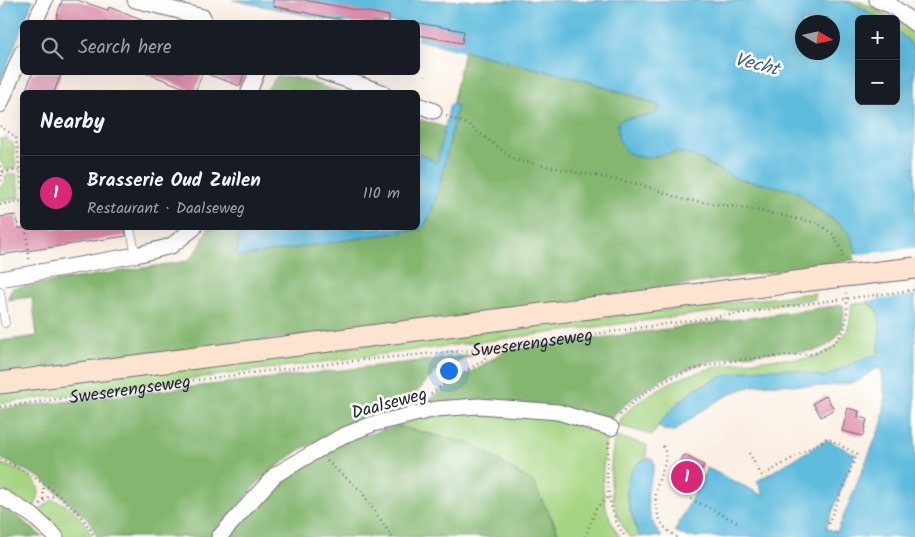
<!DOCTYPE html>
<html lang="en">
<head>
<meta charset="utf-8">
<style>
	:root { --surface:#171b24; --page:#242831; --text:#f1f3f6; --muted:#9ea1a6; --line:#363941; --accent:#db2777 }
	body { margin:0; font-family:Kalam,sans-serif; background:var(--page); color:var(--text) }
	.controls { position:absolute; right:15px; top:15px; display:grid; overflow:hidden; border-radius:8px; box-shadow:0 5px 20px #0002 }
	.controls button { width:45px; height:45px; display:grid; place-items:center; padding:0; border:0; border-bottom:1px solid var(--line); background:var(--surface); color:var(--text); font:25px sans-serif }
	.compass { position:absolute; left:795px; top:15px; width:45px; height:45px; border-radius:50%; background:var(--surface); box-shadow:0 5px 20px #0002; rotate:99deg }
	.you { position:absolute; left:448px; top:370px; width:18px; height:18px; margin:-12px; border:4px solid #fff; border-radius:50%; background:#1a73e8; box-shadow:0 0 0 8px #1a73e833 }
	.badge { display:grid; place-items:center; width:32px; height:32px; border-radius:50%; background:var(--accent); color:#fff; font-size:16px; font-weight:700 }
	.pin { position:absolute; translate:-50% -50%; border:2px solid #fff; box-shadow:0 1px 5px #0006 }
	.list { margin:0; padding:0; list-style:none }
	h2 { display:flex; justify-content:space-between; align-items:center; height:65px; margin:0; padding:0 20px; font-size:21px }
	h2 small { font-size:16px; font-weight:400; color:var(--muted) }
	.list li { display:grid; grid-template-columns:32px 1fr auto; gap:15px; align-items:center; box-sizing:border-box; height:75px; padding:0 20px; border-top:1px solid var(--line) }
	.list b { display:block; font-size:19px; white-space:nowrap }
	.list p { margin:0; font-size:16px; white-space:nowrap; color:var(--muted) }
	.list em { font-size:16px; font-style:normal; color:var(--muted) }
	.icon { flex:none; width:28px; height:28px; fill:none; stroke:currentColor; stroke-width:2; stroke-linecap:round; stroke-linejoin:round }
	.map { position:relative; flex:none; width:915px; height:537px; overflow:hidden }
	.search { position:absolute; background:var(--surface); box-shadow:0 5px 20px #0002; left:20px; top:20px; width:400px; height:55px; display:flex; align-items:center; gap:12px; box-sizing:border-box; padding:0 18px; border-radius:8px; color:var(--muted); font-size:19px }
	.panel { position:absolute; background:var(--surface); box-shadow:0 5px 20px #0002; left:20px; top:90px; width:400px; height:140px; border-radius:8px }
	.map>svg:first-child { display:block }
</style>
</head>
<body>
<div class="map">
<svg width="915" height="537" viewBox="0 0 915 537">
	<rect width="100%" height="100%" fill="#fff"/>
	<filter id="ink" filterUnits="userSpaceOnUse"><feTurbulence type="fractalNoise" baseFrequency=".02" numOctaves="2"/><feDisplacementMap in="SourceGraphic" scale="10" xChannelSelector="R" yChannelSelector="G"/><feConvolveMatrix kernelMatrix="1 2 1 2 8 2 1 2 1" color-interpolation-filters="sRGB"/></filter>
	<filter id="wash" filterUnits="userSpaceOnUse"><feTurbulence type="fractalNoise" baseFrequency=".0096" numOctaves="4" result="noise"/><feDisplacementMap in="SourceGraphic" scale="20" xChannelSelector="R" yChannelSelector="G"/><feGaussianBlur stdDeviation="1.12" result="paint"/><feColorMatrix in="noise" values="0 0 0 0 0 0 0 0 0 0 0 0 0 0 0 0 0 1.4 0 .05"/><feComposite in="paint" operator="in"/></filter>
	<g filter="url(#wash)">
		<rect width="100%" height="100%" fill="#faefe2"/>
		<g fill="#a6d481" stroke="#647b5e">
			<path d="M845 1 860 2 896 19H880L861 7Z"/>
			<path d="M896 19 908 26 915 35V51L910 42 896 30Z"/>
			<path d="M7 138 8 141 13 144 16 168 6 170 0 161V139Z"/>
			<path d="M16 174 20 198 0 201V187L5 182 6 175Z"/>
			<path d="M814 293 815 299 0 403V389L54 382Z"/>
			<path d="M868 303 877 309 880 320 879 355 863 358 825 377 790 369 748 371 696 388 676 405 652 435 617 425C624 412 635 404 647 396 686 370 728 363 774 359 788 358 806 361 820 355 843 345 852 329 851 304Z"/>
			<path d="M473 411 541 417 600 430 607 435C601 471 598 506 620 537H560L548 509 473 444 396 426 434 415Z"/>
			<path d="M615 436 647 445 646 459 640 461 626 492 630 511 642 537H629C608 506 608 472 615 436Z"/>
			<path d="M0 463C24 473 51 479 33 509L0 488Z"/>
			<path d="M52 500C69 502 86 522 92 537H64L37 512Z"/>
		</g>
		<g fill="#84b66f" stroke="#536c55">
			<path d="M464 51 583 80 660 106 655 115 624 119 632 156 645 158 675 152 695 156 712 167 796 191 816 208 841 225 851 237 859 259 532 307 0 373V341L37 336 32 297 7 300 12 288 188 261 199 248 208 228H240L237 256 424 226 428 219 418 153V119L447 128Z"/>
			<path d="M277 76 292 77 341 92H265Z"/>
			<path d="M843 305C846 317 842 335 831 343 813 356 792 350 772 352 711 357 650 373 609 421L430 405 429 400 453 383 505 351Z"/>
			<path d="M473 355 435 372 397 414 360 422 301 449 262 478 211 537H97L90 522 41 478 0 458V409Z"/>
			<path d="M396 426 473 444 533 482 560 537H225L266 489 319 454 343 442Z"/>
			<path d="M0 506 21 519 43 537H0Z"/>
		</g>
		<g fill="#5fbcdd" stroke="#406f8c" fill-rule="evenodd">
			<path d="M6 0H33L0 82V15Z"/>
			<path d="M233 0 845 1 861 7 880 19H859V101H896V30L910 42 915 51V537H687L675 531 707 468 764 496 757 481 827 440 855 454 826 528 837 532 882 423 885 400 882 372 879 368C871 369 867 376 860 380 854 383 845 384 838 385 814 388 792 384 769 384 734 385 702 410 675 431L663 430 658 425 676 405 696 388 721 377 748 370 766 369H790L825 377 863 358 878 355 880 320 877 309 868 303 859 259 851 237 841 225 816 208 796 191 734 178 695 156 675 152 645 158 627 153 618 138V122L624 119 655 115 660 106 632 95 583 80 418 40V22H340ZM802 22H832V52H802Z"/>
			<path d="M450 104 457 106C452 129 436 215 422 229L237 257 240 228H418V153L437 163Z"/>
			<path d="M649 458 653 459C657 469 649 478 648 489 646 507 651 524 662 537L639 536C630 511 613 470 649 458Z"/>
		</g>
		<path fill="#faefe2" d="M915 248V295L865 301 854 255Z"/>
		<g id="blocks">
			<g fill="#de8dab">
				<path d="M62 0H77L108 10 109 7 146 22H68L56 18Z"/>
				<path d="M273 0H304L389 16V22H356L326 17 273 6Z"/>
				<path d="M418 23 464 31 462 43 418 35Z"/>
				<path d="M33 72H62L54 92H25Z"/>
				<path d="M144 72H203L195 92Z"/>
				<path d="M208 72H245L240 86 207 74Z"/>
				<path d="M16 215 18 228H125L126 236 0 255V217Z"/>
				<path d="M826 396 834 409 821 417 813 403Z"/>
				<path d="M848 408 859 411 858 417 867 419 863 436 842 431Z"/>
				<path d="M684 455 704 465 689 492 675 484 680 475 674 472Z"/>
			</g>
		</g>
	</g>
	<g filter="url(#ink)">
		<use href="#blocks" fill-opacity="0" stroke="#6e6a75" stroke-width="1"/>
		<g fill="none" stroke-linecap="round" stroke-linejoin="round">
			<g stroke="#6e6a75" stroke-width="9">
				<g id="service">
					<path d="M130 228 136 255"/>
					<path d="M0 292 5 323"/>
				</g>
			</g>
			<g stroke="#6e6a75" stroke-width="17">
				<g id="minor">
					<path d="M135 0 203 17 202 22"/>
					<path d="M877 0 892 6 915 24"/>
					<path d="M35 22 45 0"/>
					<path d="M323 72 382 92"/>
					<path d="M249 92 257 72"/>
					<path d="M0 105 22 52"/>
					<path d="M418 105 434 111"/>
					<path d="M0 279 136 255 171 246 194 228"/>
					<path d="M0 496 32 515 56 537"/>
					<path d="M219 537 275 475 342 436 373 424 436 409 478 406 558 412 611 428"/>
				</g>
			</g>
			<g stroke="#6e6a75" stroke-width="23">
				<path id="secondary" d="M0 383 826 278"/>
			</g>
			<g stroke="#6e6a75" stroke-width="2.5" stroke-dasharray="1 4" stroke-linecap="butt">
				<path d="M446 116 469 125 515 160 643 185 681 199 751 209 817 223 833 234 842 251 843 258"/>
				<path d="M0 126 16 137 22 189"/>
				<path d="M0 166 3 172 0 183"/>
				<path d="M3 172 20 170"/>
				<path d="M0 205 22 201"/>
				<path d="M26 228 29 259"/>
				<path d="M431 394 444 384 484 360 490 349"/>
				<path id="s1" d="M0 407C163 385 326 360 490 349L828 301"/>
				<path d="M620 415C673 359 740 359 811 354 845 344 850 325 846 293"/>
				<path d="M609 442C605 475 606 509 625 537"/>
				<path d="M663 446C670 460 662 468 658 483 652 504 657 527 677 537"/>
				<path d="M749 453 762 476 827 438 857 454 827 527"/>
				<path d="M0 459C31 472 81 506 94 537"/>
				<path d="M327 461 361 491 392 537"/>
				<path d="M43 499 44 485"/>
				<path d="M691 499 739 523"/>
				<path d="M40 504 49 496 57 497"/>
				<path d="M585 537 597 507 609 497"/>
			</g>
			<use href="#service" stroke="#fff" stroke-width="8"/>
			<use href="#minor" stroke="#fff" stroke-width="15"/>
			<use href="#secondary" stroke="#fde4d1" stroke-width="21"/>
			<g stroke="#6e6a75" stroke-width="23" stroke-linecap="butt">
				<path id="secondary-bridge" d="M826 278 915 268"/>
			</g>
			<path stroke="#6e6a75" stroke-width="2.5" stroke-dasharray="1 4" stroke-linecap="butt" d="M828 301 915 290"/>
			<use href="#secondary-bridge" stroke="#fde4d1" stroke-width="21"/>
		</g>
	</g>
	<g text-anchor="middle" stroke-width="5" stroke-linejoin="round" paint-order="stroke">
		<g font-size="18" fill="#22223b" stroke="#fff">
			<text dy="6" stroke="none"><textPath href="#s1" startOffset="536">Sweserengseweg</textPath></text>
			<text dy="6" stroke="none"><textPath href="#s1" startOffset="131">Sweserengseweg</textPath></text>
			<text transform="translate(389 403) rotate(-15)" y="6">Daalseweg</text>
		</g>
		<g font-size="19" font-style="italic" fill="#3a607c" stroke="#fff">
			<text transform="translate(757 63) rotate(14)" y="7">Vecht</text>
		</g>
	</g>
</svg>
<div class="controls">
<button>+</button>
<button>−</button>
</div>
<svg class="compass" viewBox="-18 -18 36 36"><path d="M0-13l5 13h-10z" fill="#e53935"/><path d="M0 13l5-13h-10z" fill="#9ea1a6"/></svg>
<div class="you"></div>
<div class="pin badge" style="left:687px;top:477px">1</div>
<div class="search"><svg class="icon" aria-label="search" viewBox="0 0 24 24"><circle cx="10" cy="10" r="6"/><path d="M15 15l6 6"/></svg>Search here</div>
<section class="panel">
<h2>Nearby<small></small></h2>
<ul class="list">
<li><span class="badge">1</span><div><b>Brasserie Oud Zuilen</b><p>Restaurant · Daalseweg</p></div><em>110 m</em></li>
</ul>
</section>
</div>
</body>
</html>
